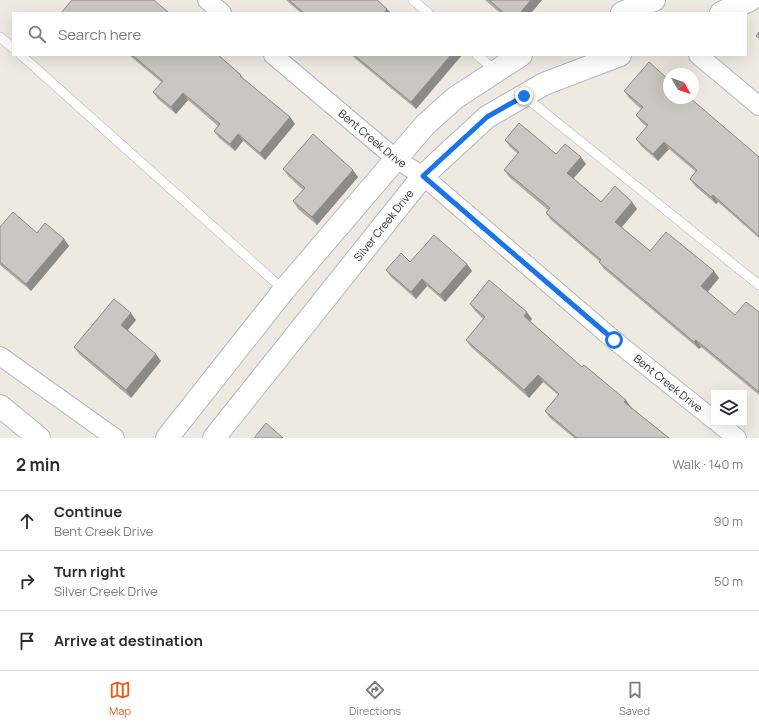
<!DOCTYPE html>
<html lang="en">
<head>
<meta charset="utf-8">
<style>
	:root { --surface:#fff; --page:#f7f7f7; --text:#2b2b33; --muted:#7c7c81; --line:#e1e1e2; --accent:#ea580c }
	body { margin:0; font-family:Manrope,sans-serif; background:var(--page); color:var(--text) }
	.controls { position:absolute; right:12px; bottom:12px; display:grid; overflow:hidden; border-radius:0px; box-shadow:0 4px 16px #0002 }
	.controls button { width:36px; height:36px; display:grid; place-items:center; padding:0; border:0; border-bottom:1px solid var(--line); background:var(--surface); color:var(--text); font:20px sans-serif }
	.compass { position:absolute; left:663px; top:68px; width:36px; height:36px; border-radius:50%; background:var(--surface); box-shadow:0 4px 16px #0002; rotate:130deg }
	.stop { position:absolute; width:12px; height:12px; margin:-9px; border:3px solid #1a73e8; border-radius:50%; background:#fff }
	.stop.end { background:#1a73e8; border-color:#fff; box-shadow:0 1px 4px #0008 }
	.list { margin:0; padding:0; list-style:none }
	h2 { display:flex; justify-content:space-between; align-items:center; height:52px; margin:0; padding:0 16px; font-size:17px }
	h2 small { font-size:13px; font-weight:400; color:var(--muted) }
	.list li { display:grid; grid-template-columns:26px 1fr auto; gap:12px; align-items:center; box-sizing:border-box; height:60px; padding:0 16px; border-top:1px solid var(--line) }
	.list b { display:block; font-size:15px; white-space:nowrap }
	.list p { margin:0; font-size:13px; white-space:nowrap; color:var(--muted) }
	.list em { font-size:13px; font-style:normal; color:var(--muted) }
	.icon { flex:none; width:22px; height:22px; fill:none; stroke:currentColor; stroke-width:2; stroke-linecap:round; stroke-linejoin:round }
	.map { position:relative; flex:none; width:759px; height:438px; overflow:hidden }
	.search { position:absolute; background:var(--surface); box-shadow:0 4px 16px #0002; left:12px; right:12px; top:12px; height:44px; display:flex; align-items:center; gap:10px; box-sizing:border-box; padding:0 14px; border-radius:0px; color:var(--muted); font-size:15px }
	.sheet { height:232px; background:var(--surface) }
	nav { display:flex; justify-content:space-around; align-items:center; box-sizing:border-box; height:56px; border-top:1px solid var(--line); background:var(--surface); font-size:11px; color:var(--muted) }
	nav a { display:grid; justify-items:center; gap:2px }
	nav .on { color:var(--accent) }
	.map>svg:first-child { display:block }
</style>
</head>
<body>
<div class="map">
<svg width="759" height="438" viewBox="0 0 759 438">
	<rect width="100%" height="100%" fill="#eeeae2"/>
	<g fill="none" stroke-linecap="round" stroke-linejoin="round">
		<g stroke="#b5b7c0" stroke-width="10">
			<g id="lane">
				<path d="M413 0 428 13"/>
				<path d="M0 37 13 48"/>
				<path d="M21 55 284 290"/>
				<path d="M477 55 496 71"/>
				<path d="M524 96 759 285"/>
			</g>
		</g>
		<g stroke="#b5b7c0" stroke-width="20">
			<g id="street">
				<path d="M207 0 222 13"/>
				<path id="s1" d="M273 55 396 159 423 176 614 340 714 420"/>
				<path d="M698 55 759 106"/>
				<path d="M0 356 115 438"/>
				<path d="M718 423 737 438"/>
			</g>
		</g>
		<g stroke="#b5b7c0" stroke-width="24">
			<g id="secondary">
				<path d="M622 13 654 0"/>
				<path d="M721 13 750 0"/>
				<path d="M0 406 39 438"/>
				<path d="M167 438 284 290 425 125 455 98 521 55"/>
				<path id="s2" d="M214 438 423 176 487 117 544 84 620 55"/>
			</g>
		</g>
		<use href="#lane" stroke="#fff" stroke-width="9"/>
		<use href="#street" stroke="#fff" stroke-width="18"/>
		<use href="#secondary" stroke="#fff" stroke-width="22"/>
	</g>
	<g fill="#aeaaa6">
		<path d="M286 0H377L387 9 391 13H301Z"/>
		<path d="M485 0H542L531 13H500Z"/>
		<path d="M129 55H218L241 75 245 80 290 117 295 124 265 160 243 141 235 151 219 138 214 131 218 126 188 100 176 114 158 99 153 92 161 82Z"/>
		<path d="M351 55H462L416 109Z"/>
		<path d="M624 91 759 157V238L718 202 716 204 695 186 690 179 696 172 669 149 658 161 641 146 636 139 647 127 641 122 636 115 641 109 629 98Z"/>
		<path d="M505 140 556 154 586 164 573 179 601 202H632L637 209 622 227 650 251 719 278 708 292 735 315 759 312V395L701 347 699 349 604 269 599 262V261L551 220 546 213 548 210 509 177 504 170 518 154 510 147Z"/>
		<path d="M283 169 358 177 317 225 298 209 293 201 303 190 288 176Z"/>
		<path d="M0 227 37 233 64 239 69 246 31 291 0 265Z"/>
		<path d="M410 262 467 264 472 271 445 302 427 286 416 299 391 277 386 270Z"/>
		<path d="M470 304 532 319 530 321 582 367 669 438H574L550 418 545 411 558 395 543 382 529 398 471 347 466 340 483 319 475 311Z"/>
		<path d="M136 320 128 330 161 361 131 398 79 354 74 347Z"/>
	</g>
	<g fill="#8d8b87">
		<path d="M531 0H542L531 13H520Z"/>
		<path d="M387 9 391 13H384Z"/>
		<path d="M451 55H462L416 109 411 102Z"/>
		<path d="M183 93 188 100 176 114 171 107Z"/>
		<path d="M290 117 295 124 265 160 260 153Z"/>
		<path d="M238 134 243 141 235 151 230 144Z"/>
		<path d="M664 142 669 149 658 161 653 154Z"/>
		<path d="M581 157 586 164 572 180 567 173Z"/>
		<path d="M353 170 358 177 317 225 312 217Z"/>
		<path d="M713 195 718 202 716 204 711 197Z"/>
		<path d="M632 202 637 209 620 229 615 222Z"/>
		<path d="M64 239 69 246 31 291 26 284Z"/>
		<path d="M467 264 472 271 445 302 440 295Z"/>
		<path d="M714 271 719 278 706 293 701 286Z"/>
		<path d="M422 279 427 286 416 299 411 292Z"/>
		<path d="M527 312 532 319 529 323 524 316Z"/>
		<path d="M131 313 136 320 126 332 121 325Z"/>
		<path d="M696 340 701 347 699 349 694 342Z"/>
		<path d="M156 354 161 361 131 398 126 390Z"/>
		<path d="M538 375 543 382 529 398 524 390Z"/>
		<path d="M626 400 631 407 624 402Z"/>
	</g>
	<g fill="#cac6c1" stroke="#8d8b87">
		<path d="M72 0H154L169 13H61Z"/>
		<path d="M289 0H377L387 9 384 13H304Z"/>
		<path d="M489 0H531L520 13H504Z"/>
		<path d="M759 32V38L756 36Z"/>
		<path d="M132 55H218L241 75 240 76 290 117 260 153 238 134 230 144 214 131 220 124 183 93 171 107 153 92 163 81Z"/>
		<path d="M354 55H451L411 102Z"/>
		<path d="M649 62 669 80V98H690L759 157V236L713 195 711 197 690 179 697 170 664 142 653 154 636 139 648 125 636 115 643 107 624 91Z"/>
		<path d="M519 123 556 154 565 144 581 157 567 173 601 202 615 186 632 202 615 222 650 251 666 232 714 271 701 286 735 315 746 302 759 312V392L696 340 694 342 599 262 601 260 546 213 550 208 504 170 519 152 505 140Z"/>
		<path d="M313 134 353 170 312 217 293 201 305 188 283 169Z"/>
		<path d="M13 212 37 233 45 223 64 239 26 284 0 262V227Z"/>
		<path d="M434 235 467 264 440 295 422 279 411 292 386 270 401 253 410 262Z"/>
		<path d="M489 280 527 312 524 316 582 367 584 365 626 400 624 402 669 438H577L545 411 559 394 538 375 524 390 466 340 485 317 470 304Z"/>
		<path d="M114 299 131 313 121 325 156 354 126 390 74 347Z"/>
		<path d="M266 423 283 438H254Z"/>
	</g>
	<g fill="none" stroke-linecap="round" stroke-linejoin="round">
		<path stroke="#1a73e8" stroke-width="5" d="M524 96 487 117 423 176 614 340"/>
	</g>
	<g text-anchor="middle" stroke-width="3" stroke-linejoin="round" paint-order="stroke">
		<g font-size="11" fill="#2e2e2e" stroke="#fff">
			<text dy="4" stroke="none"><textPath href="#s1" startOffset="130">Bent Creek Drive</textPath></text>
			<text dy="4" stroke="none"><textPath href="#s2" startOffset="272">Silver Creek Drive</textPath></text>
			<text dy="4" stroke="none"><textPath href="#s1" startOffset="514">Bent Creek Drive</textPath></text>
		</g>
	</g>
</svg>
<div class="controls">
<button><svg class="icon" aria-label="layers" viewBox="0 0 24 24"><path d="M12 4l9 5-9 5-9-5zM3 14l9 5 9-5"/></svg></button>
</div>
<svg class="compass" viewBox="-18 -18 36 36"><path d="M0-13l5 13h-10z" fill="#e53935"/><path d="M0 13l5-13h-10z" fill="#7c7c81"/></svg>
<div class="stop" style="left:614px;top:340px"></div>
<div class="stop end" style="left:524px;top:96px"></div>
<div class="search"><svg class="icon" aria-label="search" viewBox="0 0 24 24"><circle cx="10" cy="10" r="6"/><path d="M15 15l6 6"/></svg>Search here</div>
</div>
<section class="sheet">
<h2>2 min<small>Walk · 140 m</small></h2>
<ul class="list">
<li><svg class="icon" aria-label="ahead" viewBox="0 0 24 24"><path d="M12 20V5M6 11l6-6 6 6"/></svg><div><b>Continue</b><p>Bent Creek Drive</p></div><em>90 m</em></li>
<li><svg class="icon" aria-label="right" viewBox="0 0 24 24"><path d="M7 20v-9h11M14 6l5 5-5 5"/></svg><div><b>Turn right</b><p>Silver Creek Drive</p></div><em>50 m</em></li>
<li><svg class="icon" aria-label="arrive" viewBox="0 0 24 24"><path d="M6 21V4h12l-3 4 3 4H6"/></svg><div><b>Arrive at destination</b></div></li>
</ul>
</section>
<nav>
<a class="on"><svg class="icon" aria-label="map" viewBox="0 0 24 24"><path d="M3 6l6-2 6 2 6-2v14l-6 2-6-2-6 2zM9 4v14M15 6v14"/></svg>Map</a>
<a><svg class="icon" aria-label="directions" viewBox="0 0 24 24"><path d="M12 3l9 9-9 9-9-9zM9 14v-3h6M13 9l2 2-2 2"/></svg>Directions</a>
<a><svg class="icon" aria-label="saved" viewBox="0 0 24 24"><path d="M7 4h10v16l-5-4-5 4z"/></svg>Saved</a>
</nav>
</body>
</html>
